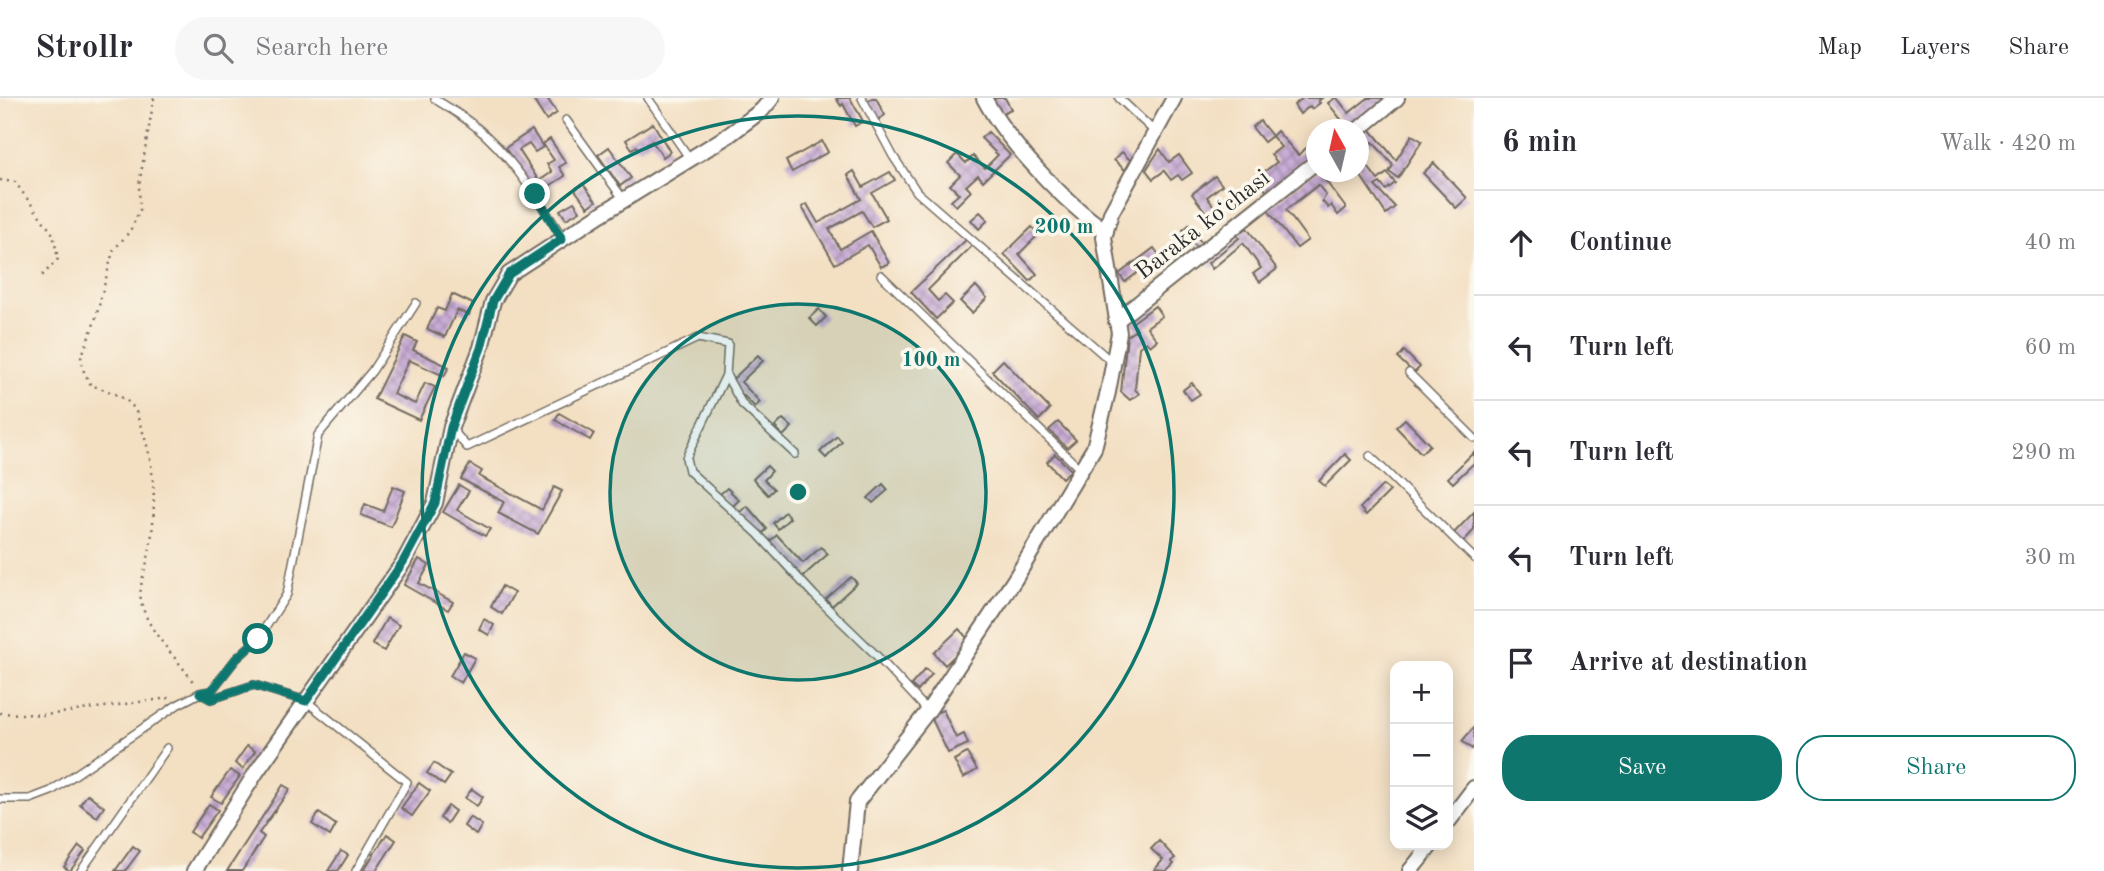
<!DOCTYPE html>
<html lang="en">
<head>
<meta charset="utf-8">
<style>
	:root { --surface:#fff; --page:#f7f7f7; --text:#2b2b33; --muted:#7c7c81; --line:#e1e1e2; --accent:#0f766e }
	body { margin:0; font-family:"Old Standard TT",serif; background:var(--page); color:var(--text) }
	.controls { position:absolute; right:21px; bottom:21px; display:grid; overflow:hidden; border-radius:14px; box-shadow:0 4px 18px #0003 }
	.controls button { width:63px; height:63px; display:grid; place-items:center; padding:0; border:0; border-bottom:2px solid var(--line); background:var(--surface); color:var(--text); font:35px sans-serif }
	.compass { position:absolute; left:1306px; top:21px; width:63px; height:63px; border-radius:50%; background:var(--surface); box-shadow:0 4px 18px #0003; rotate:352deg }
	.stop { position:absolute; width:21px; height:21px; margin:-16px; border:5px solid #0f766e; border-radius:50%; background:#fff }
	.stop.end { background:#0f766e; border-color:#fff; box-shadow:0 2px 7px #0008 }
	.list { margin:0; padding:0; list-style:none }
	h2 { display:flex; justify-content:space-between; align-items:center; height:91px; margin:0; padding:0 28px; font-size:30px }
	h2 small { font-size:23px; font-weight:400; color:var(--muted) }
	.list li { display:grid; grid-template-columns:46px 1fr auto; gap:21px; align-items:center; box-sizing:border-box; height:105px; padding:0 28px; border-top:2px solid var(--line) }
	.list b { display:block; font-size:26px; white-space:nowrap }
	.list em { font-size:23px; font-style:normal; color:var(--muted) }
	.actions { display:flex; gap:14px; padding:21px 28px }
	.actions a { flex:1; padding:16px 0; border:2px solid var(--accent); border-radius:28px; text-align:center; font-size:24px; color:var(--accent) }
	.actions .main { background:var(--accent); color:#fff }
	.icon { flex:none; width:38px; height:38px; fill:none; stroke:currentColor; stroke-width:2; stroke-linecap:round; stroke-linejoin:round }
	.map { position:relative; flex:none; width:1474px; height:773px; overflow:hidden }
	header { display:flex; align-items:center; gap:42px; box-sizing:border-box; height:98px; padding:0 35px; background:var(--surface); border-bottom:2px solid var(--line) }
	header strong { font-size:33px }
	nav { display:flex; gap:38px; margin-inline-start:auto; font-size:24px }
	.search { width:490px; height:63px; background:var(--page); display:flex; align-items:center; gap:18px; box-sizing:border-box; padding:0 24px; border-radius:38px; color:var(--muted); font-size:26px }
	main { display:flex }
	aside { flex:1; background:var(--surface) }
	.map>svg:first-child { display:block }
</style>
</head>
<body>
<header>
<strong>Strollr</strong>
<div class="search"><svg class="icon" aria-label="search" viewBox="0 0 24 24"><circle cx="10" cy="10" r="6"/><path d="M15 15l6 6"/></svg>Search here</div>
<nav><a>Map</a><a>Layers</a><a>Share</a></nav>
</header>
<main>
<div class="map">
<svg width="1474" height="773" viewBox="0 0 1474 773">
	<defs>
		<pattern id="building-cross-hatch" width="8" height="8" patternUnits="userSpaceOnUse" patternTransform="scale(1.75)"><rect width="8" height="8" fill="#c9add6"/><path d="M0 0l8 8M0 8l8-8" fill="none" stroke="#a38dae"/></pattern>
	</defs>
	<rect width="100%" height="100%" fill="#fbf7ec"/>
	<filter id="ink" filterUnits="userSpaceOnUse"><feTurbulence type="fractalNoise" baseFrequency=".0143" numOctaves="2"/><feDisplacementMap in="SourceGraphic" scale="14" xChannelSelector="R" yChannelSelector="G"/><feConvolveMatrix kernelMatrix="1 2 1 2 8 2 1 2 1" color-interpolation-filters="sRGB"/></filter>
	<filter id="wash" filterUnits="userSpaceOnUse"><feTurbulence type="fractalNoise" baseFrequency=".00686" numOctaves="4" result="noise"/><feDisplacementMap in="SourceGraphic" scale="28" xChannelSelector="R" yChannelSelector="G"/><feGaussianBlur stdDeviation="1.57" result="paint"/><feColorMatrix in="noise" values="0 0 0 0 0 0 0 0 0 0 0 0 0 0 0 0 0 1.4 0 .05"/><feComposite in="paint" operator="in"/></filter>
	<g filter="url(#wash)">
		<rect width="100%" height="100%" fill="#f3dfc2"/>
		<g id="blocks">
			<g fill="url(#building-cross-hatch)">
				<path d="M532 0H547L557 15 546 22Z"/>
				<path d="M836 0H850L863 23 855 28 843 6 841 8Z"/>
				<path d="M872 0H876L885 17 878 22 867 3Z"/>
				<path d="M990 0H1005L1011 11 999 17Z"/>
				<path d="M1303 0H1322L1318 3 1320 5 1312 11 1310 8 1300 16 1294 7Z"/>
				<path d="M1335 0H1337L1349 15 1368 0H1387L1348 30 1328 5Z"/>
				<path d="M1260 23 1272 38 1264 44 1252 29Z"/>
				<path d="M653 25 670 54 663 59 652 43 639 51 637 48 632 51 626 42Z"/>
				<path d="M1370 31 1396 62 1412 37 1422 43 1398 80 1389 74 1393 67 1373 44 1359 56V40Z"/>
				<path d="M532 32 543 49 535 54 529 46 519 52 539 83 552 74 547 66 554 62 543 46 550 41 566 65 559 69 565 78 540 94 534 86 531 88 505 50Z"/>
				<path d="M1277 33 1298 57 1310 47 1316 55 1267 94 1256 80 1277 64 1271 57 1281 49 1272 38Z"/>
				<path d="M988 34 1010 57 983 83 978 77 966 88 971 93 956 108 951 103 959 96 950 87 960 77 948 65 957 56 966 65 973 58 985 70 998 57 981 40Z"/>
				<path d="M822 43 828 54 792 74 786 63Z"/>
				<path d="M609 49 631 80 620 88 598 57Z"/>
				<path d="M1160 51 1169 64 1179 57 1192 75 1182 82 1178 77 1171 82 1164 73 1153 81 1146 72Z"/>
				<path d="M1122 54 1132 64 1125 72 1114 62Z"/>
				<path d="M1359 57 1378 82 1387 75 1395 85 1386 92 1380 85 1375 88 1395 109 1386 116 1359 75Z"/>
				<path d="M1434 65 1467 100 1456 110 1423 75Z"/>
				<path d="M854 73 863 89 890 74 895 82 872 95 887 121 872 129 862 113 829 131 840 151 871 133 889 165 881 169 868 147 835 166 802 109 807 106 818 125 861 101 848 77Z"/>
				<path d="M1315 74H1336L1325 82 1346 110 1338 117 1331 107 1328 110 1322 103 1326 97 1318 87 1286 112 1308 142 1297 150 1267 111Z"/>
				<path d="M1215 78 1222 87 1207 99 1219 115 1211 121 1192 96Z"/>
				<path d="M583 86 596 103 588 109 575 92Z"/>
				<path d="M574 104 580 113 566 121 560 112Z"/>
				<path d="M980 114 988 122 979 131 971 122Z"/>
				<path d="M1189 127 1203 147 1198 151 1183 132Z"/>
				<path d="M1032 129 1039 136 1019 156 1037 176 1030 183 1004 156Z"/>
				<path d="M1247 130 1277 171 1260 184 1253 176 1261 170 1243 145 1212 171 1208 165 1239 140 1237 137Z"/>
				<path d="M967 141 973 147 928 192 938 203 945 197 953 205 936 221 911 194Z"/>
				<path d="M1154 150 1160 158 1125 184 1119 176Z"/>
				<path d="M976 188 987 200 972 215 960 203Z"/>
				<path d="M452 196 473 206 469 217 457 212 445 239 427 231 437 210 445 213Z"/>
				<path d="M1155 208 1162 218 1147 229 1157 242 1150 248 1146 244 1139 249 1135 291 1139 296 1130 302 1121 294 1127 238 1137 231 1132 225Z"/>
				<path d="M819 211 826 219 817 228 809 220Z"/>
				<path d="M405 238 417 244 413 252 449 269 444 278 409 262 393 296 415 306 425 285 435 289 419 322 374 301Z"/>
				<path d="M1404 253 1420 269 1414 275 1398 260Z"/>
				<path d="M758 257 763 263 741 284 760 304 755 309 730 284Z"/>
				<path d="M1003 262 1050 311 1039 322 992 273Z"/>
				<path d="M1192 285 1200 296 1191 302 1183 292Z"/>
				<path d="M559 315 594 335 590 342 555 322Z"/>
				<path d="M783 321 792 329 783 338 775 329Z"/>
				<path d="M1405 321 1430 347 1421 355 1396 329Z"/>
				<path d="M1058 324 1076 342 1067 350 1049 332Z"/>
				<path d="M837 338 842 344 826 360 820 354Z"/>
				<path d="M1474 354V365L1453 385 1448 380Z"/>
				<path d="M1055 356 1071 372 1062 380 1047 364Z"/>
				<path d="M1345 356 1351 362 1325 388 1319 383Z"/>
				<path d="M470 366 482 373 479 378 542 412 554 389 562 393 538 436 498 415 504 404 461 381Z"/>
				<path d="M767 368 772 373 764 382 774 391 768 397 753 381Z"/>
				<path d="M883 386 888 392 873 405 868 400Z"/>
				<path d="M459 387 469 393 457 412 490 431 485 438 443 414Z"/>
				<path d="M1383 387 1390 393 1366 417 1360 410Z"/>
				<path d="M393 388 405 393 391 429 361 417 365 406 383 413Z"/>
				<path d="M727 390 739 402 732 409 720 396Z"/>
				<path d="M747 408 767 431 761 437 740 414Z"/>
				<path d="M785 414 790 420 778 431 773 425Z"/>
				<path d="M1474 414V432L1462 445 1453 436Z"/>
				<path d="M777 437 803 465 821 449 828 456 801 480 769 444Z"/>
				<path d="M419 461 429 467 419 485 453 504 448 512 404 487Z"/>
				<path d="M851 479 857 485 832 508 826 501Z"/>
				<path d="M502 488 514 495 502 516 491 509Z"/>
				<path d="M387 520 399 527 384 553 372 546Z"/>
				<path d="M484 521 494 527 489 537 479 531Z"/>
				<path d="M959 531 970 543 945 567 934 555Z"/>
				<path d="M464 554 475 560 461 585 450 578Z"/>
				<path d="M925 571 932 576 918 593 911 587Z"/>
				<path d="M943 612 956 640 964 636 968 646 948 655 930 617Z"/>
				<path d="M1474 629V648L1472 651 1462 643Z"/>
				<path d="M247 648 255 653 243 671 235 665Z"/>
				<path d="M967 655 977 672 963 680 954 662Z"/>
				<path d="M434 665 451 677 444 687 427 675Z"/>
				<path d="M230 672 240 678 221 705 211 699Z"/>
				<path d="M419 685 430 693 412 718 401 710Z"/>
				<path d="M283 687 290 691 259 735 264 739 242 773H227Z"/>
				<path d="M472 691 483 699 477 708 465 700Z"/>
				<path d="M88 696 104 709 97 719 80 706Z"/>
				<path d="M209 706 218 712 198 740 190 734Z"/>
				<path d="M448 708 455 713 447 725 440 720Z"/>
				<path d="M319 715 336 727 330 738 312 726Z"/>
				<path d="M470 719 482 727 476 737 464 728Z"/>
				<path d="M387 736 396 742 376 773H363Z"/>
				<path d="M1159 743 1175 760 1171 763 1174 766 1167 773 1154 772 1163 762 1151 751Z"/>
				<path d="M79 748 85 753 70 773 64 769Z"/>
				<path d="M133 748 140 753 125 773H115Z"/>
				<path d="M341 753 348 757 338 773H328Z"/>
			</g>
		</g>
	</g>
	<g filter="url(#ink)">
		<use href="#blocks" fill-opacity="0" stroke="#716a60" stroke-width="2"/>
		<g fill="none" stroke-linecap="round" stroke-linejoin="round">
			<g stroke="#716a60" stroke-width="10">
				<g id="lane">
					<path d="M648 0 690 61"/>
					<path d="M862 0 893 58 917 94 1113 265"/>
					<path d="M1119 0 1156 35"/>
					<path d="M435 1C449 10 463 18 476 29 512 58 538 102 563 140"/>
					<path d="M566 22 624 102"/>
					<path d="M881 177 1081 372"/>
					<path d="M1409 275 1474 340"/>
					<path d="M726 277 686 360 689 373 758 436 814 497 875 556 928 613"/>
					<path d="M451 330 467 349 698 240 728 246 726 277 742 306 795 356"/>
					<path d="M1370 358 1474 460"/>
					<path d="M0 701H30L51 693 177 607 200 595"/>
					<path d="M81 773 167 650"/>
					<path d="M356 773 407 684 306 603 254 587 211 601 200 595 211 593 236 561 258 541 287 496 318 337 372 273 416 205"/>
				</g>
			</g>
			<g stroke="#716a60" stroke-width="18">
				<g id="street">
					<path d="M984 0C1007 44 1065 105 1106 133"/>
					<path d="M1358 32 1397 0"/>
					<path d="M1116 223 1316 64"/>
					<path d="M1448 724 1474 690"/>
					<path d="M194 773 257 673 403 465 435 405 451 329 481 250 493 203 509 176 601 116 729 37 762 12 772 0"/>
					<path d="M850 773 857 704 928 613 1015 481 1094 350 1108 294 1119 235 1104 139 1111 115 1174 0"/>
					<path d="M1410 773 1431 747"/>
				</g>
			</g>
			<g stroke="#716a60" stroke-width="2.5" stroke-dasharray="2 5" stroke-linecap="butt">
				<path d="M154 0 139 87 140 112 130 133 113 153 95 223 81 260 84 274 91 287C104 292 124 297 133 309 136 312 138 319 139 324 156 364 157 412 149 455 146 472 137 489 142 507 150 537 179 561 195 587"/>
				<path d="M0 82 15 84 53 136 58 161 40 180"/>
				<path d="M0 615 46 617 169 600"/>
			</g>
			<use href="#lane" stroke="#fff" stroke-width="7"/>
			<use href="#street" stroke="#fff" stroke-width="14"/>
		</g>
	</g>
	<g fill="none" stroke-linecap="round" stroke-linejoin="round" filter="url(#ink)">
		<path stroke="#0f766e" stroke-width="9" d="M258 541 236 561 211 593 200 595 211 601 254 587 306 603 403 464 435 405 451 329 481 250 493 203 509 176 562 141 535 96"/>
	</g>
	<circle cx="798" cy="394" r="188" fill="#0f766e" fill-opacity=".12"/>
	<g fill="none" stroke="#0f766e" stroke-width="3.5">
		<circle cx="798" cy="394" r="188"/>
		<circle cx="798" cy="394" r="376"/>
	</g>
	<g text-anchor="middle" stroke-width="7" stroke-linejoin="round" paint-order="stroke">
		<g font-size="24" fill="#2b2b2b" stroke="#fbf7ec">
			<text transform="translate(1202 126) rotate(-38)" y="8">Baraka koʻchasi</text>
		</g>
	</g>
	<circle cx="798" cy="394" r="10" fill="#0f766e" stroke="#fbf7ec" stroke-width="3.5"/>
	<g font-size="21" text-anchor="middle" font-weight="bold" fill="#0f766e" stroke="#fbf7ec" stroke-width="7" stroke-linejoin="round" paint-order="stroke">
		<text x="1064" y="135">200 m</text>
		<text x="931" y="268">100 m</text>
	</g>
</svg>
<div class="controls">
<button>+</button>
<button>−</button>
<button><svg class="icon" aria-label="layers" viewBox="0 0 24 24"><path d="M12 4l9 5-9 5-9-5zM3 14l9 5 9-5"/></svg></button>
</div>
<svg class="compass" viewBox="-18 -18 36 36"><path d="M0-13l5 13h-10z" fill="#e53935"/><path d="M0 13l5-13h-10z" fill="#7c7c81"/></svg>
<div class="stop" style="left:258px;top:541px"></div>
<div class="stop end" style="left:535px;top:96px"></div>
</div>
<aside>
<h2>6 min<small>Walk · 420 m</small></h2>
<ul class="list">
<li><svg class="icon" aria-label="ahead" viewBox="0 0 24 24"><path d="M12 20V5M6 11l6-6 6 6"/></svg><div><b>Continue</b></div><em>40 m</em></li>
<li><svg class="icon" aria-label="left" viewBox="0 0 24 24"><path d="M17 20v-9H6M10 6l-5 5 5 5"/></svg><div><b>Turn left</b></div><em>60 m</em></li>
<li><svg class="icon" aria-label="left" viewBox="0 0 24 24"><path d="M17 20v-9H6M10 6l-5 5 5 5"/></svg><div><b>Turn left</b></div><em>290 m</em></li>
<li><svg class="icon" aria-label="left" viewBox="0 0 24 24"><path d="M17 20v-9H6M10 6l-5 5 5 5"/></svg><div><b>Turn left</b></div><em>30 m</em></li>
<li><svg class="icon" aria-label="arrive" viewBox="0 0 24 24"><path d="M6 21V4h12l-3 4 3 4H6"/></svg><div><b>Arrive at destination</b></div></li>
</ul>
<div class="actions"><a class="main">Save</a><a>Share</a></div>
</aside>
</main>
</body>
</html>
